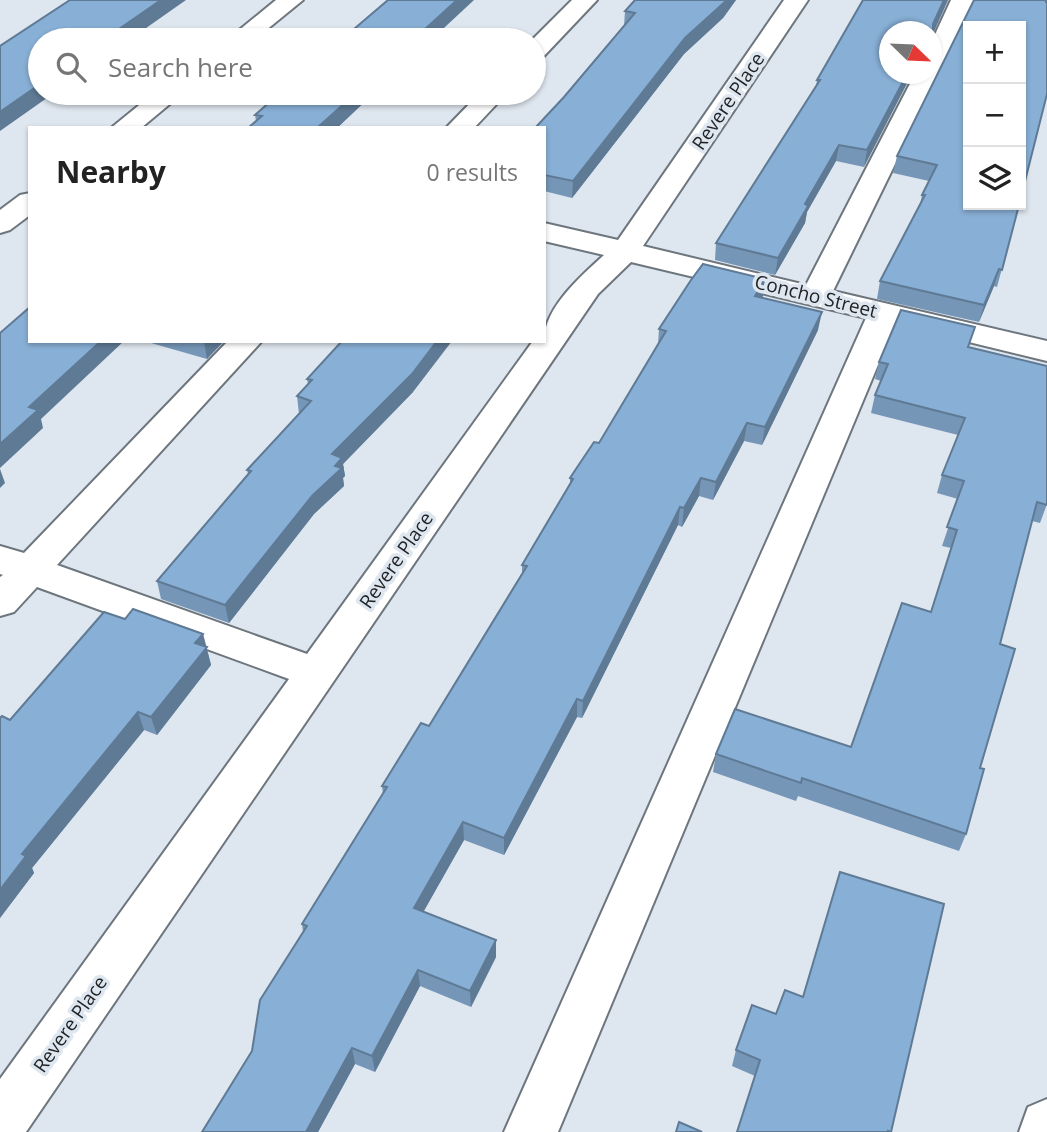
<!DOCTYPE html>
<html lang="en">
<head>
<meta charset="utf-8">
<style>
	:root { --surface:#fff; --page:#f2f2f2; --text:#222; --muted:#767676; --line:#e0e0e0 }
	body { margin:0; font-family:"Open Sans",sans-serif; background:var(--page); color:var(--text) }
	.controls { position:absolute; right:21px; top:21px; display:grid; overflow:hidden; border-radius:0px; box-shadow:0 2px 5px #0004 }
	.controls button { width:63px; height:63px; display:grid; place-items:center; padding:0; border:0; border-bottom:2px solid var(--line); background:var(--surface); color:var(--text); font:35px sans-serif }
	.compass { position:absolute; left:879px; top:21px; width:63px; height:63px; border-radius:50%; background:var(--surface); box-shadow:0 2px 5px #0004; rotate:113deg }
	.list { margin:0; padding:0; list-style:none }
	h2 { display:flex; justify-content:space-between; align-items:center; height:91px; margin:0; padding:0 28px; font-size:30px }
	h2 small { font-size:23px; font-weight:400; color:var(--muted) }
	.icon { flex:none; width:38px; height:38px; fill:none; stroke:currentColor; stroke-width:2; stroke-linecap:round; stroke-linejoin:round }
	.map { position:relative; flex:none; width:1047px; height:1132px; overflow:hidden }
	.search { position:absolute; background:var(--surface); box-shadow:0 2px 5px #0004; left:28px; top:28px; width:518px; height:77px; display:flex; align-items:center; gap:18px; box-sizing:border-box; padding:0 24px; border-radius:38px; color:var(--muted); font-size:26px }
	.panel { position:absolute; background:var(--surface); box-shadow:0 2px 5px #0004; left:28px; top:126px; width:518px; height:217px; border-radius:0px }
	.map>svg:first-child { display:block }
</style>
</head>
<body>
<div class="map">
<svg width="1047" height="1132" viewBox="0 0 1047 1132">
	<rect width="100%" height="100%" fill="#dee6ef"/>
	<g fill="none" stroke-linecap="round" stroke-linejoin="round">
		<g stroke="#6d757d" stroke-width="4">
			<g id="minor">
				<path d="M276 0H303L254 40H227Z"/>
				<path d="M572 0H597L543 57 534 59 532 40Z"/>
				<path d="M784 0H808L643 246 806 285 915 74H932V41L951 0H975L833 291 1047 341V361L895 324 558 1132H504L866 318 631 262 598 294 26 1132H0V1079L289 679 37 587 14 612 0 616V577L3 575 0 574V546L24 553 228 341H262L57 565 307 654 533 341H544C544 308 580 277 604 255L544 241V223L618 240Z"/>
				<path d="M154 93H183L141 128H111Z"/>
				<path d="M480 93H507L474 128H446Z"/>
				<path d="M30 193V215L10 230 0 233V210L20 195Z"/>
				<path d="M1047 1099V1132H1019L1028 1107Z"/>
			</g>
		</g>
		<use href="#minor" fill="#fff" fill-rule="evenodd"/>
	</g>
	<g fill="#7596b7">
		<path d="M635 0H736L723 18 684 54 572 198 544 191V128L564 97 624 26 625 11Z"/>
		<path d="M863 0H948L933 33V56L932 61V32L890 74 864 167 836 161 807 212 805 223 775 275 715 260 716 243 816 86 817 80Z"/>
		<path d="M974 0 1019 205 997 287 994 286 979 322 877 299 880 281 920 205 922 195 929 181 893 173 897 156Z"/>
		<path d="M280 93H374L337 128 256 121 255 115Z"/>
		<path d="M765 279 762 298 818 330 762 445 744 441 713 500 699 496 682 527 678 525 582 718 577 717 504 855 464 840 423 912 496 940V957L471 1007 420 986 375 1072 355 1064 318 1132H202L252 1051 303 932 302 924 383 794 382 786 429 726 522 575V565L570 484V478L599 443 658 344 659 329Z"/>
		<path d="M144 341H224L207 359Z"/>
		<path d="M969 347 1047 504 1040 523 1032 521 1000 644 980 768 966 834 959 851 798 796 796 801 713 772 716 754 851 747 931 612 951 548 942 546 958 499 937 493 942 475 958 435 871 413 875 395 881 381 875 379 879 362Z"/>
		<path d="M307 379 413 392 343 464 345 476 343 478 344 486 314 514 229 623 161 599 157 581 248 474 247 470 299 414 297 396 308 384Z"/>
		<path d="M203 634 211 665 157 735 144 730 32 868 34 873 0 918V718L10 720Z"/>
		<path d="M752 1005 891 1132H737L755 1076 732 1066 736 1050Z"/>
	</g>
	<g fill="#5f7a95">
		<path d="M161 0H186L129 40H103Z"/>
		<path d="M457 0H474L431 40H413Z"/>
		<path d="M727 0H736L723 18 684 54 572 198 573 181 685 38Z"/>
		<path d="M944 0H948L932 36 933 24Z"/>
		<path d="M907 74H912L864 167 867 150Z"/>
		<path d="M40 84V93H54L0 131V112Z"/>
		<path d="M356 93H374L337 128H317Z"/>
		<path d="M839 145 836 161 807 212 805 223 775 275 778 258 805 204Z"/>
		<path d="M999 269 994 286 979 322 984 305Z"/>
		<path d="M765 279 763 296 752 314 755 296Z"/>
		<path d="M822 312 818 330 762 445 765 427Z"/>
		<path d="M101 341H124L41 419 43 428 0 468V444L29 407Z"/>
		<path d="M204 341H224L207 359Z"/>
		<path d="M437 341H452L413 392 343 464 345 476 343 478 344 486 314 514 229 623 225 605 312 496 332 454Z"/>
		<path d="M747 423 744 441 713 500 716 482Z"/>
		<path d="M0 469 5 483 0 488Z"/>
		<path d="M701 478 699 496 682 527 684 508Z"/>
		<path d="M680 507 678 525 582 718 583 701Z"/>
		<path d="M203 634 211 665 157 735 151 717 195 643Z"/>
		<path d="M577 699V717L504 855V838Z"/>
		<path d="M138 712 144 730 32 868 34 873 0 918V890L22 854Z"/>
		<path d="M463 822 464 840 416 925 414 908Z"/>
		<path d="M496 940V957L471 1007 470 991Z"/>
		<path d="M418 970 420 986 375 1072 372 1056Z"/>
		<path d="M352 1048 355 1064 318 1132H306Z"/>
	</g>
	<g fill="#88afd5" stroke="#5f7a95" stroke-width="2">
		<path d="M70 0H161L103 40H40V84L0 112V46Z"/>
		<path d="M388 0H457L413 40H337L342 34 347 35Z"/>
		<path d="M635 0H727L685 38 573 181 544 175V128H535L564 97 635 13 625 11Z"/>
		<path d="M863 0H944L933 24V56H932V32H890V74H907L867 150 839 145 805 204 808 206 778 258 716 243 820 80H817Z"/>
		<path d="M974 0H1046V2H1047V94L1021 197V26H968V205H1019L1002 270 999 269 984 305 880 281 925 195H922L937 165 897 156Z"/>
		<path d="M280 93H356L317 128H248L262 116 255 115Z"/>
		<path d="M703 264 765 279 755 296 822 312 765 427 747 423 716 482 701 478 684 508 680 507 583 701 577 699 504 838 463 822 414 908 496 940 470 991 418 970 372 1056 352 1048 306 1132H202L252 1051 260 1000 307 926 302 924 387 787 382 786 421 723 429 726 527 566 522 565 573 479 570 478 594 442 599 443 666 331 659 329 691 280Z"/>
		<path d="M30 307V341H101L29 407 38 410 0 444V333Z"/>
		<path d="M901 310 975 327 968 347 1047 366V505L1037 502 1000 644 1015 649 980 768 984 769 966 834 802 778 801 783 716 754 735 709 851 747 902 603 931 612 957 530 947 527 964 481 942 475 965 418 875 395 888 364 879 362Z"/>
		<path d="M342 341H437L412 374 332 454 342 458 335 466 342 468 312 496 225 605 157 581 251 471 247 470 311 401 297 396 312 380 307 379Z"/>
		<path d="M133 609 203 634 195 643 207 647 151 717 138 712 22 854 26 856 0 890V718L2 716 10 720 104 612 125 619Z"/>
		<path d="M840 872 944 904 891 1132 888 1131V1132H737L760 1060 736 1050 752 1005 776 1014 785 990 803 997Z"/>
		<path d="M679 1122 702 1132H676Z"/>
	</g>
	<g text-anchor="middle" stroke-width="7" stroke-linejoin="round" paint-order="stroke">
		<g font-size="19" fill="#1f2225" stroke="#dee6ef">
			<text transform="translate(728 101) rotate(-56)" y="7">Revere Place</text>
			<text transform="translate(816 296) rotate(14)" y="7">Concho Street</text>
			<text transform="translate(396 560) rotate(-55)" y="7">Revere Place</text>
			<text transform="translate(70 1024) rotate(-55)" y="7">Revere Place</text>
		</g>
	</g>
</svg>
<div class="controls">
<button>+</button>
<button>−</button>
<button><svg class="icon" aria-label="layers" viewBox="0 0 24 24"><path d="M12 4l9 5-9 5-9-5zM3 14l9 5 9-5"/></svg></button>
</div>
<svg class="compass" viewBox="-18 -18 36 36"><path d="M0-13l5 13h-10z" fill="#e53935"/><path d="M0 13l5-13h-10z" fill="#767676"/></svg>
<div class="search"><svg class="icon" aria-label="search" viewBox="0 0 24 24"><circle cx="10" cy="10" r="6"/><path d="M15 15l6 6"/></svg>Search here</div>
<section class="panel">
<h2>Nearby<small>0 results</small></h2>
<ul class="list">
</ul>
</section>
</div>
</body>
</html>
